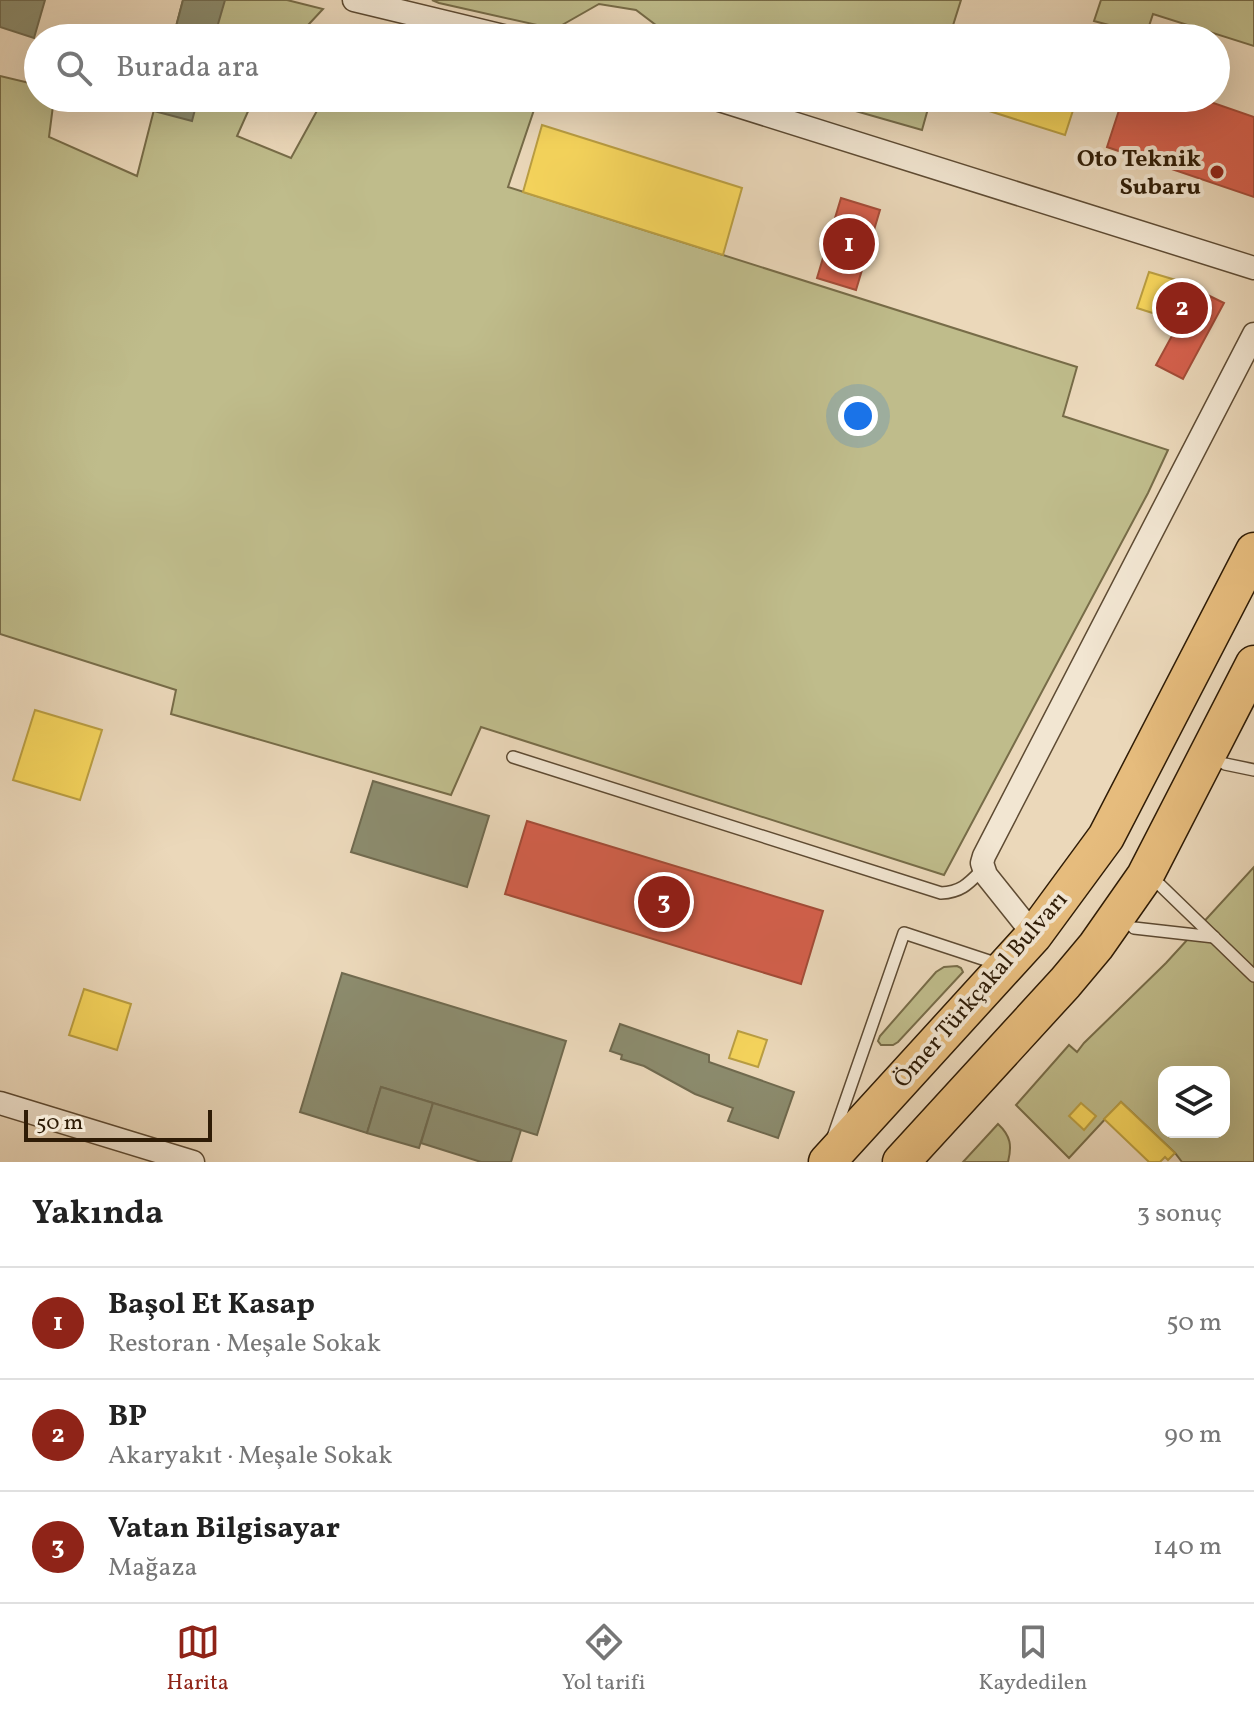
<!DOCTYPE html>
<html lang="tr">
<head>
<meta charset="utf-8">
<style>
	:root { --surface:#fff; --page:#f6f6f6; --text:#222; --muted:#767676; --line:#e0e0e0; --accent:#8f2418 }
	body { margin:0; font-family:Vollkorn,serif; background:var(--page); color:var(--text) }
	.controls { position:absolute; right:24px; bottom:24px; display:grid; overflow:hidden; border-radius:16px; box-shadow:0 8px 32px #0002 }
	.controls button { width:72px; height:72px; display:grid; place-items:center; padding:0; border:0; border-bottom:2px solid var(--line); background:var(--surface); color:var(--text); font:40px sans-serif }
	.scale { position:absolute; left:24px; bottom:20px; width:188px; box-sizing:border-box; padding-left:8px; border:4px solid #2f1c06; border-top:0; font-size:22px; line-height:28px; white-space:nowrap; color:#2f1c06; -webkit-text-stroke:6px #f2e6d2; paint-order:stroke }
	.you { position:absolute; left:858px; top:416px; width:28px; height:28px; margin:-20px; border:6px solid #fff; border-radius:50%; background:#1a73e8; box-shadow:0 0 0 12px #1a73e833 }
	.badge { display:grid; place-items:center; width:52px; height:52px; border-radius:50%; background:var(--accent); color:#fff; font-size:26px; font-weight:700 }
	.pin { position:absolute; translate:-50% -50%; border:4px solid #fff; box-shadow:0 2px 8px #0006 }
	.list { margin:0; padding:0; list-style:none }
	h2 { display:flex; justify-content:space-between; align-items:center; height:104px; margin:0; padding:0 32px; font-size:34px }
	h2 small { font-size:26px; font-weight:400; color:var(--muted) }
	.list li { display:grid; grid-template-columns:52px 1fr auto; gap:24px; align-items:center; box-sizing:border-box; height:112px; padding:0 32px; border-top:2px solid var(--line) }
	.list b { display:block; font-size:30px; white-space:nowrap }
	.list p { margin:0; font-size:26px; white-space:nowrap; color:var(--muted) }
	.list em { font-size:26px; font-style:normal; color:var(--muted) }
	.icon { flex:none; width:44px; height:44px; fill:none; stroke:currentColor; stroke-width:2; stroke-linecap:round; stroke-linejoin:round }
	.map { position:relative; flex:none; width:1254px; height:1162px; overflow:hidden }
	.search { position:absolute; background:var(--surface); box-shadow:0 8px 32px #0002; left:24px; right:24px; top:24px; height:88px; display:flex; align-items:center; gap:20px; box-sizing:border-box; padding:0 28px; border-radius:44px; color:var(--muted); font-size:30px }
	.sheet { height:440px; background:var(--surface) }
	nav { display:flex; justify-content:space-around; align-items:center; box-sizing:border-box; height:112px; border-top:2px solid var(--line); background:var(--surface); font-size:22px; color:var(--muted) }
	nav a { display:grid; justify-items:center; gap:4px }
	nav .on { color:var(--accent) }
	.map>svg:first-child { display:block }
</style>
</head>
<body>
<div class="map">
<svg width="1254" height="1162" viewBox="0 0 1254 1162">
	<rect width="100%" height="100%" fill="#ebd8ba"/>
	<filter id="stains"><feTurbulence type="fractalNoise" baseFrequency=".0025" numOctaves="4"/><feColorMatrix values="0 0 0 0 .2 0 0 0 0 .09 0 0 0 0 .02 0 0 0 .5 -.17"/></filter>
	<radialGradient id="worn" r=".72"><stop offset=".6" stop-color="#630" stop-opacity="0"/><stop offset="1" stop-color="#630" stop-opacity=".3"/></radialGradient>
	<g fill="#bfbc8b" stroke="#776c48" stroke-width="2" fill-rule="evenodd">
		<path d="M183 0H287L323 9 296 38H173Z"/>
		<path d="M432 0H961L949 38H673L636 10 599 4 555 29 439 3Z"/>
		<path d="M1101 0H1254V46L1153 14 1146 35 1094 21Z"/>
		<path d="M394 26 449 38H375Z"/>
		<path d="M0 76 38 85V98H54L49 137 137 176 157 98H254L237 136 291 158 324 98H538L508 187 1077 367 1063 416 1168 450 1148 493 944 875 481 727 451 795 171 714 176 690 0 634Z"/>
		<path d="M810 98H931L922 130Z"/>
		<path d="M1254 867V1162H1182L1175 1153 1121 1102 1069 1158 1016 1105 1069 1045 1077 1052 1084 1043 1166 963ZM1164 1072H1224V1132H1164Z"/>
		<path d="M957 966 961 968 963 972 898 1042 893 1045H881L878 1041 880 1036 936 972 944 967Z"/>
		<path d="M998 1124C1011 1136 1012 1146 1008 1162H963Z"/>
	</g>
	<g fill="#f6d55c" stroke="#ba9e42" stroke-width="2">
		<path d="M987 98H1077L1065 135 983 109Z"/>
		<path d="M542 125 742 188 723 255 523 192Z"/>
		<path d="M1149 272 1179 281 1165 317 1137 308Z"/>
		<path d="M35 710 102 730 80 800 13 780Z"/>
		<path d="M84 989 131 1004 117 1050 69 1035Z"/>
		<path d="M738 1031 767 1040 758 1067 729 1058Z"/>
		<path d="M1121 1102 1175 1153 1168 1160 1165 1157 1160 1162H1149L1104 1119Z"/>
		<path d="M1081 1103 1096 1116 1084 1130 1069 1116Z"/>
	</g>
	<g fill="#d6604d" stroke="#a44c38" stroke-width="2">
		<path d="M1123 98H1199L1254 117V197L1107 147Z"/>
		<path d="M841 198 880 210 856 290 817 278Z"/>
		<path d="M1179 281 1224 303 1183 379 1156 365 1179 323 1165 317Z"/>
		<path d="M527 821 823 911 801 984 505 894Z"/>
	</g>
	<g fill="#8c8c6e" stroke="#706a4f" stroke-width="2">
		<path d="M0 0H45L34 38 0 27Z"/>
		<path d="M183 0H225L214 38H173Z"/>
		<path d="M157 98H198L192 121 154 111Z"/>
		<path d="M373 781 489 816 467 887 351 852Z"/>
		<path d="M342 973 566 1041 537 1135 381 1087 367 1133 300 1112Z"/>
		<path d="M620 1024 709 1055V1062L794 1092 778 1138 728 1121 733 1108 695 1094 644 1066 621 1059 622 1055 610 1051Z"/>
		<path d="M381 1087 433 1103 419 1148 367 1133Z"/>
		<path d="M433 1103 521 1130 511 1162H481L421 1143Z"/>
	</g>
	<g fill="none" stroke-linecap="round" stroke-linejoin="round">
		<g stroke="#5e4b33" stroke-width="14">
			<g id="lane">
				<path d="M513 757 941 893C962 892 969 883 983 869"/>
				<path d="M1225 764 1254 770"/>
				<path d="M1160 885 1254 976"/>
				<path d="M1134 928 1214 937"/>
				<path d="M833 1137 904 933 998 964"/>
			</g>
		</g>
		<g stroke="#5e4b33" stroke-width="25">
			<g id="street">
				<path d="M354 0 512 38"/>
				<path d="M713 98 1254 268"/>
				<path d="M1034 935 986 875 982 863 984 856 1254 334"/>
				<path d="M0 1103 193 1162"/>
			</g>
		</g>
		<g stroke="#2f1c06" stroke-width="39">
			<g id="primary">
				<path d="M827 1162 1034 935 1106 837 1254 551"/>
				<path d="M901 1162 1065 983 1096 946 1145 876 1254 664"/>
			</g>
		</g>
		<use href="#lane" stroke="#f2e6d2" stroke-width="11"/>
		<use href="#street" stroke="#f2e6d2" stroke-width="22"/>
		<use href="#primary" stroke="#e6bc7d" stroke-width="36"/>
	</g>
	<circle fill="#8f2418" stroke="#f2e6d2" stroke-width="3" cx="1217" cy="172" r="8"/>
	<g text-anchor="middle" stroke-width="8" stroke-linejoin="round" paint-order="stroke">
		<g font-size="24" font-weight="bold" fill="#2f1c06" stroke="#f2e6d2" text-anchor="end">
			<text x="1201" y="166">Oto Teknik<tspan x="1201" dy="28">Subaru</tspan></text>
		</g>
		<g font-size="24" fill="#2f1c06" stroke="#f2e6d2">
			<text transform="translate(980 989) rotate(-49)" y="8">Ömer Türkçakal Bulvarı</text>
		</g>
	</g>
	<rect width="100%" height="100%" filter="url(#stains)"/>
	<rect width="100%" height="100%" fill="url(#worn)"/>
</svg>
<div class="controls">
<button><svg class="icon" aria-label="layers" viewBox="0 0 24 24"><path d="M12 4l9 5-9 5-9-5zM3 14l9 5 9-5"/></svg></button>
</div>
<div class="scale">50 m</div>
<div class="you"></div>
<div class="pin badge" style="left:849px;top:244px">1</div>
<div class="pin badge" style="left:1182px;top:308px">2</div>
<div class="pin badge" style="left:664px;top:902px">3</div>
<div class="search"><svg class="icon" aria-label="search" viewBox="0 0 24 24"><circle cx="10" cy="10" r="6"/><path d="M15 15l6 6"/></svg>Burada ara</div>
</div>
<section class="sheet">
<h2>Yakında<small>3 sonuç</small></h2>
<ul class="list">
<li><span class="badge">1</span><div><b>Başol Et Kasap</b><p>Restoran · Meşale Sokak</p></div><em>50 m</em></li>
<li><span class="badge">2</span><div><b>BP</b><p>Akaryakıt · Meşale Sokak</p></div><em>90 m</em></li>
<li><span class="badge">3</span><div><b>Vatan Bilgisayar</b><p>Mağaza</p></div><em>140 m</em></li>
</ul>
</section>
<nav>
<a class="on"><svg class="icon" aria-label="map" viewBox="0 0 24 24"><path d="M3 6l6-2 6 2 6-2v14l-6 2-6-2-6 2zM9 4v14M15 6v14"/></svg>Harita</a>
<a><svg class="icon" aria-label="directions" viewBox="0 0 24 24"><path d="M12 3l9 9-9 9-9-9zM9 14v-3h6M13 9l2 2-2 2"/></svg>Yol tarifi</a>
<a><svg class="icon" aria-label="saved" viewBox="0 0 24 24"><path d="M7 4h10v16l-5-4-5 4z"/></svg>Kaydedilen</a>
</nav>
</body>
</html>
